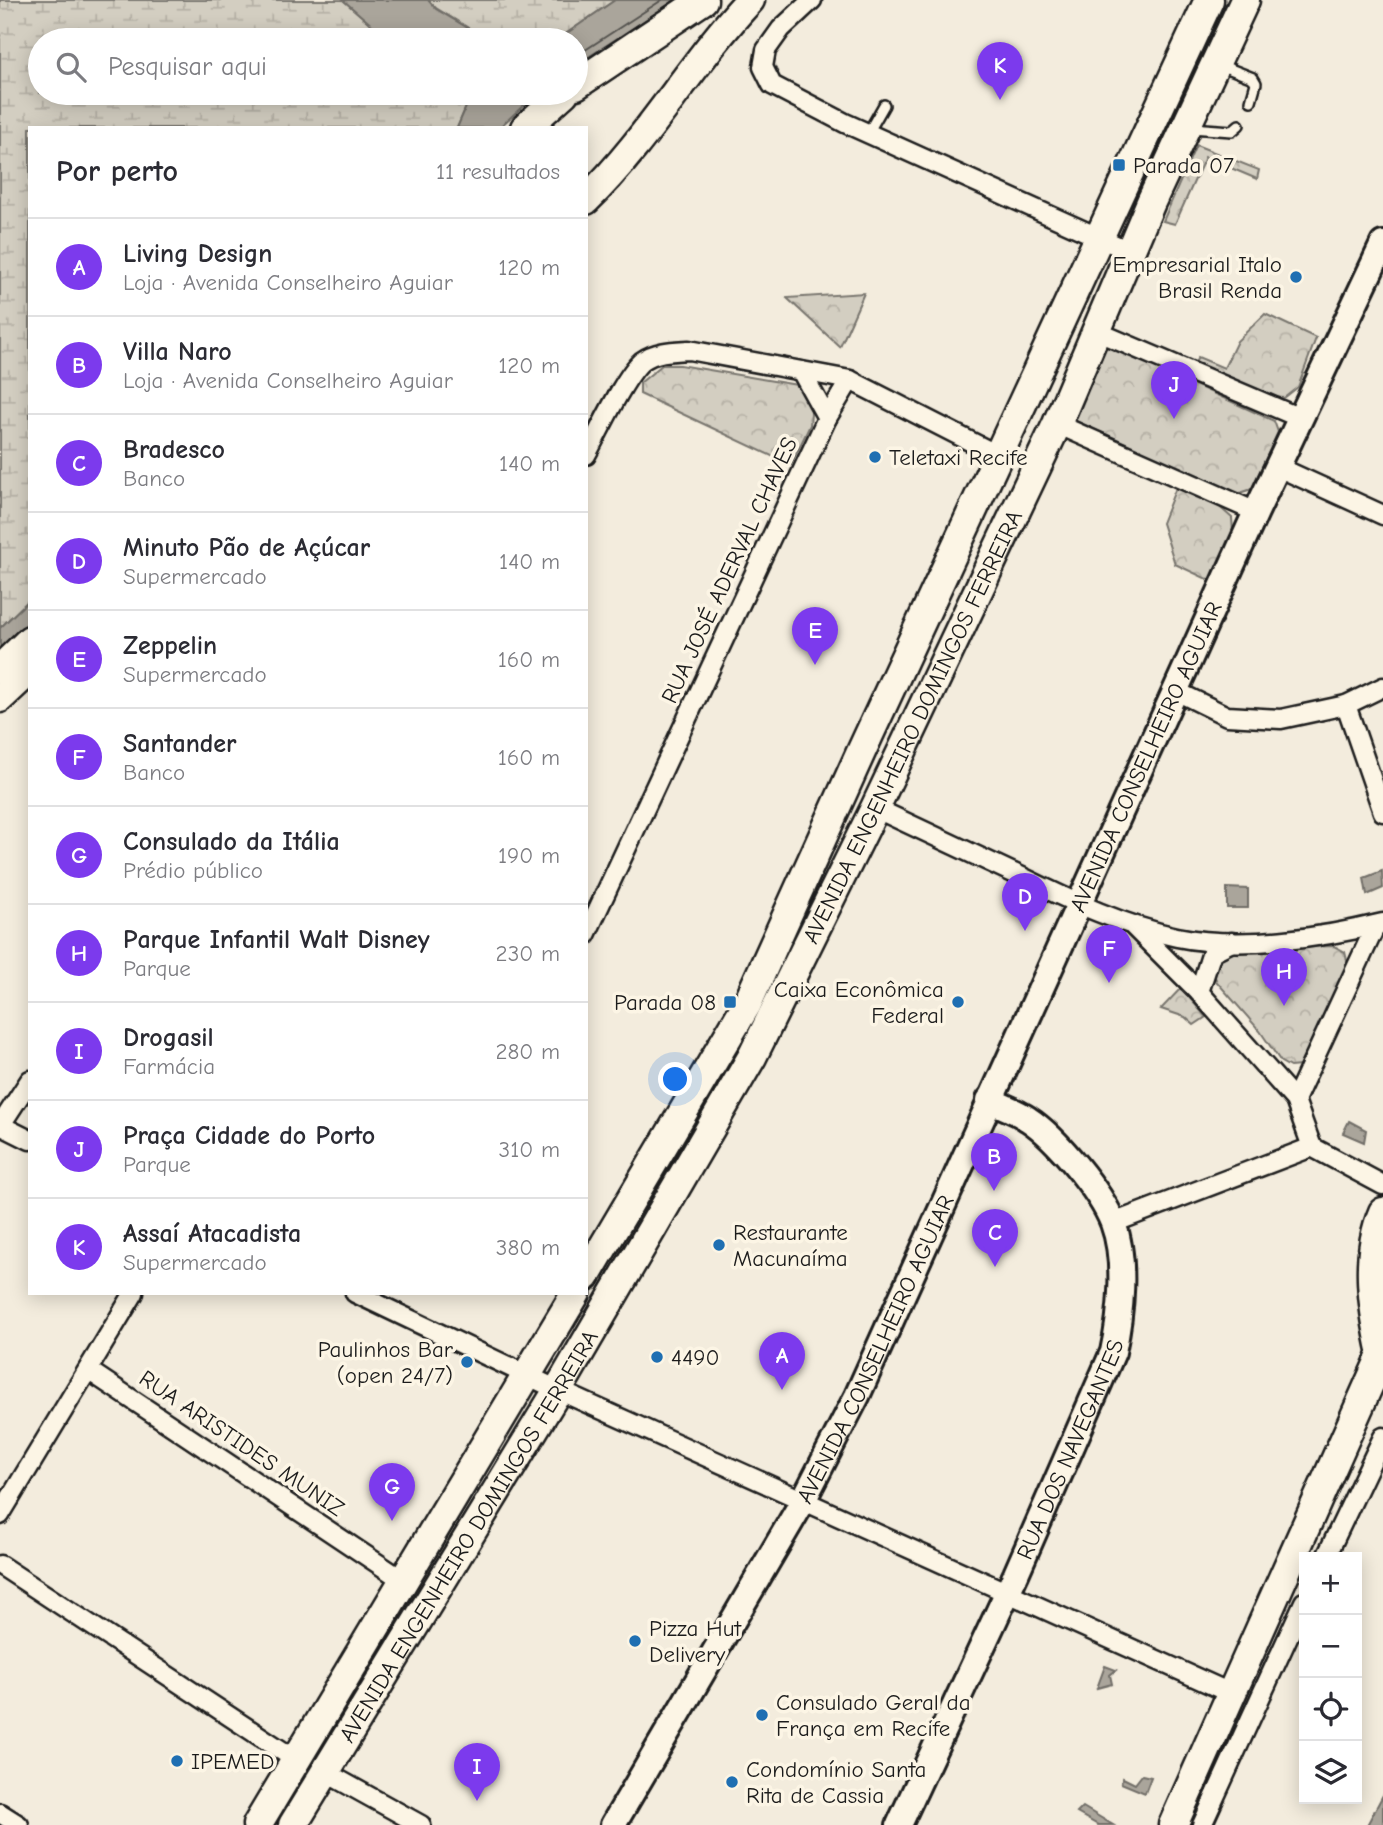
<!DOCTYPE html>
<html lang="pt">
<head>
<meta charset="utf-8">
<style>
	:root { --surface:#fff; --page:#f7f7f7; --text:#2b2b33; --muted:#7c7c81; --line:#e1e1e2; --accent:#7c3aed }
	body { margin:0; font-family:"Comic Neue",sans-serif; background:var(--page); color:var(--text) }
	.controls { position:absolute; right:21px; bottom:21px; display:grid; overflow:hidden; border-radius:0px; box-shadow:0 4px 18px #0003 }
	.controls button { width:63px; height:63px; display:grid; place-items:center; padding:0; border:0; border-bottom:2px solid var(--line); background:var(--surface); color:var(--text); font:35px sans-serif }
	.you { position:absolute; left:676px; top:1080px; width:24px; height:24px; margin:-18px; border:5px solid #fff; border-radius:50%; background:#1a73e8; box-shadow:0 0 0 10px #1a73e833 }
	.badge { display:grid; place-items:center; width:46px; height:46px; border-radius:50%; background:var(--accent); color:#fff; font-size:23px; font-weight:700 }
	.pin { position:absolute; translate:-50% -58px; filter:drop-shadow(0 2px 4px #0008) }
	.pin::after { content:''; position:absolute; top:37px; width:24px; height:21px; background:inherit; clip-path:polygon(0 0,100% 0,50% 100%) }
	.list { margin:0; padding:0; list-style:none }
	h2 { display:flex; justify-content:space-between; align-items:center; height:91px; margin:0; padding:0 28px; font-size:30px }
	h2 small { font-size:23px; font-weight:400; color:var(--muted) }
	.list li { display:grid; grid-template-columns:46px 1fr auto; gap:21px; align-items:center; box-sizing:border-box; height:98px; padding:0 28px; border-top:2px solid var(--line) }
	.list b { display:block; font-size:26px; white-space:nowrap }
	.list p { margin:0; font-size:23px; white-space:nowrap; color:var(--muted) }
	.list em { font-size:23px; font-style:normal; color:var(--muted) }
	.icon { flex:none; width:38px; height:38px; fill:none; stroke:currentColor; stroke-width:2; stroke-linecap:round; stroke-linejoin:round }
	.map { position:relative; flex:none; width:1383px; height:1825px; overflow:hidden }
	.search { position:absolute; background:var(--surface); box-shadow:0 4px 18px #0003; left:28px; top:28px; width:560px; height:77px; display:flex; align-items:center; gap:18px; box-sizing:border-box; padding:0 24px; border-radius:38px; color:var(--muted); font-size:26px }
	.panel { position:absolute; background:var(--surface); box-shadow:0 4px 18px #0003; left:28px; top:126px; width:560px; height:1169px; border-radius:0px }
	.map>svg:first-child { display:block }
</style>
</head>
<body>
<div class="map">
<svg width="1383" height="1825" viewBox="0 0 1383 1825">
	<defs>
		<pattern id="forest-crowns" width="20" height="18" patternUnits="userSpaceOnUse" patternTransform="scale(1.75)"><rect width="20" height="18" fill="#d3cec1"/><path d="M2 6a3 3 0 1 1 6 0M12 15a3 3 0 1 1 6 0" fill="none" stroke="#b5b0a5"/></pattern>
		<pattern id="wetland-marsh" width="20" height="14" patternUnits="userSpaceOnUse" patternTransform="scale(1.75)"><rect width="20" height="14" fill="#d3cec1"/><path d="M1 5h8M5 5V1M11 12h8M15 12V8" fill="none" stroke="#b5b0a5"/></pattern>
	</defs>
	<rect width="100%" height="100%" fill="#f3ecdd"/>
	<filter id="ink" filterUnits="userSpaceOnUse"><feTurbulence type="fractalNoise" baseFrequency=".0143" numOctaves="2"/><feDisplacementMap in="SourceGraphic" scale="14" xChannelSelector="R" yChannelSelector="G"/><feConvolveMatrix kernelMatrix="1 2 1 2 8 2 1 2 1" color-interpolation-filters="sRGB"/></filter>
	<g filter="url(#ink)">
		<g fill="url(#forest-crowns)" stroke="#78756e" stroke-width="2">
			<path d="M1196 145 1259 170 1257 179 1205 157 1175 224 1163 221Z"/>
			<path d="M864 293 840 347 787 298Z"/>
			<path d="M1265 314 1316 338 1298 387 1284 398 1272 397 1195 363 1198 357 1224 368 1237 341Z"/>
			<path d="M1106 347 1114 348 1274 421 1278 432 1252 489 1237 494 1076 421 1073 414 1096 351Z"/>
			<path d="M662 365H680L797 385 812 402 810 425 791 465 640 394V383Z"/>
			<path d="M1177 485 1214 502 1232 518 1233 532 1211 581 1175 564 1162 523Z"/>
			<path d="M1334 946 1345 952 1348 965 1306 1058 1300 1066 1290 1067 1281 1062 1260 1031 1217 982 1213 972 1218 956 1232 949Z"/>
			<path d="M1181 988 1206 1017 1194 1025 1185 1017 1161 1009Z"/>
		</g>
		<g fill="url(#wetland-marsh)" stroke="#78756e" stroke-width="2">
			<path d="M0 0H343L389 40H40V93H449L466 107 457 128H30V599L0 628Z"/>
			<path d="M428 0H615L557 40H488L436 8Z"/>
		</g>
		<g fill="#aaa59b" stroke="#716e68" stroke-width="2">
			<path d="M343 0H428L436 9 488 40H389Z"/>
			<path d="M615 0H676L576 65V40H557Z"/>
			<path d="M449 93H537L499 128H457L466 107Z"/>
			<path d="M30 599V625L0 655V628Z"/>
			<path d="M1382 871 1383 888 1367 895 1364 878Z"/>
			<path d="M1227 888 1248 889V908H1227Z"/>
			<path d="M1349 1121 1366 1130 1364 1142 1343 1133Z"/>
			<path d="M1105 1666 1116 1670 1110 1675 1112 1684 1097 1688Z"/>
			<path d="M1142 1775 1151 1777 1145 1793 1121 1783 1123 1778 1135 1784Z"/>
			<path d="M1383 1795V1825H1367Z"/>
			<path d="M1083 1807 1113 1825H1098L1077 1813Z"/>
		</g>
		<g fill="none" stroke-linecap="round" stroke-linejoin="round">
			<path stroke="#55534f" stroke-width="2" d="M576 56 662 0"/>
			<g stroke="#1c1c1c" stroke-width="14">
				<g id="lane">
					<path d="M1220 65 1253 78 1256 83 1251 101"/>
					<path d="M1191 128 1232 131 1239 125"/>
					<path d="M868 133 884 105"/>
				</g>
			</g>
			<g stroke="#1c1c1c" stroke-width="23">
				<g id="street">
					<path d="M812 0 781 29 766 50 763 67 772 85 845 123 1131 252"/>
					<path d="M1098 332 1300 418"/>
					<path d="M801 371 827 418"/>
					<path d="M1057 424 1256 512"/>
					<path d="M586 455C599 432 624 377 642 361 656 351 673 351 689 350L850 380 999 456"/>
					<path d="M1278 467 1383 515"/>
					<path d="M1176 691 1227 716 1281 719 1346 705 1383 687"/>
					<path d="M1346 705 1383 812"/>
					<path d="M875 808C925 831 974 855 1024 878 1073 902 1124 926 1177 937 1240 950 1322 938 1383 923"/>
					<path d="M1134 927 1199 992 1295 1100 1312 1147 1383 1185"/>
					<path d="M586 935 827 418 850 380"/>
					<path d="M1199 992 1212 952 1232 942"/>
					<path d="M1295 1100 1376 925"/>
					<path d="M0 1125 30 1140"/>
					<path d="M0 1126 30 1080"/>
					<path d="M1113 1223 1312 1147"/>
					<path d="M355 1293 558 1390 1230 1693"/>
					<path d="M88 1370 404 1581"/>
					<path d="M0 1515 134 1293"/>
					<path d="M1326 1557 1383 1437"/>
					<path d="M0 1565 296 1760"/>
					<path d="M325 1772 421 1825"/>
					<path d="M0 1813 19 1825"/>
					<path d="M1202 1825 1304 1602"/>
				</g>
			</g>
			<g stroke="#1c1c1c" stroke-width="30">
				<g id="secondary">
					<path id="s1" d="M613 1825 803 1501 857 1396 1256 512 1383 244"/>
					<path id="s2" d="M899 1825 1016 1574 1113 1352C1121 1315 1127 1260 1113 1223 1101 1192 1056 1137 1028 1119 1017 1111 1002 1106 989 1100"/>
				</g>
			</g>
			<g stroke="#1c1c1c" stroke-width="33">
				<g id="primary">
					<path d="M576 85 703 0"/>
					<path d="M525 128 564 93"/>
					<path d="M586 200C648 140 691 63 750 0"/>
					<path d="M0 669 30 640"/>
					<path d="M0 698 30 670"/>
					<path d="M586 1276 747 1004 861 752 1209 0"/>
					<path d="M1383 1354C1373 1309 1364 1256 1383 1212"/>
					<path d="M257 1825 576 1293"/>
					<path id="s3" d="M293 1825 558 1390 752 1057 875 808 1057 424 1151 202 1245 0"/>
					<path d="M1173 1825 1383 1353"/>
				</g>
			</g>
			<use href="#lane" stroke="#fcf5e5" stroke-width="9"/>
			<use href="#street" stroke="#fcf5e5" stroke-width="18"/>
			<use href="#secondary" stroke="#fcf5e5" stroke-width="24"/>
			<use href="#primary" stroke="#fcf5e5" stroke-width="28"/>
		</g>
	</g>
	<g fill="#1f6fb2" stroke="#fcf5e5" stroke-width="2.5">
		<rect x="1112" y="158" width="14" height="14" rx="3.5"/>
		<circle cx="1296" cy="277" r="7"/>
		<circle cx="875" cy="457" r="7"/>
		<rect x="723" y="995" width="14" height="14" rx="3.5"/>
		<circle cx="958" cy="1002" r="7"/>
		<circle cx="719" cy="1245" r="7"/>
		<circle cx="657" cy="1357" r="7"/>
		<circle cx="467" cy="1362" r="7"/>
		<circle cx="635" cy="1641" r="7"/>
		<circle cx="762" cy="1715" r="7"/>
		<circle cx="177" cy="1761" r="7"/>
		<circle cx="732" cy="1782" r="7"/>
	</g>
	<g text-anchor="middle" stroke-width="7" stroke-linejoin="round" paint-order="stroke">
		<g font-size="23" fill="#1c1c1c" stroke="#fcf5e5" text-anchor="start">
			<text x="1133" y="173">Parada 07</text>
			<text x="1282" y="272" text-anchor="end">Empresarial Italo<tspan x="1282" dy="26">Brasil Renda</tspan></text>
			<text x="889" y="465">Teletaxi Recife</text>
			<text x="944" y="997" text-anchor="end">Caixa Econômica<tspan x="944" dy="26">Federal</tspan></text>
			<text x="716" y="1010" text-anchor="end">Parada 08</text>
			<text x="733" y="1240">Restaurante<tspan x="733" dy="26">Macunaíma</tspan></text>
			<text x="453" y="1357" text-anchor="end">Paulinhos Bar<tspan x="453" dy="26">(open 24/7)</tspan></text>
			<text x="671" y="1365">4490</text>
			<text x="649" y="1636">Pizza Hut<tspan x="649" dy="26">Delivery</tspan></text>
			<text x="776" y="1710">Consulado Geral da<tspan x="776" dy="26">França em Recife</tspan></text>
			<text x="191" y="1769">IPEMED</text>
			<text x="746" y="1777">Condomínio Santa<tspan x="746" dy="26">Rita de Cassia</tspan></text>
		</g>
		<g font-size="23" fill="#1c1c1c" stroke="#fcf5e5">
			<text transform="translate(729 570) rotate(-65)" y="8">RUA JOSÉ ADERVAL CHAVES</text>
			<text dy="8" stroke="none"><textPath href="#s3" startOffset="1262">AVENIDA ENGENHEIRO DOMINGOS FERREIRA</textPath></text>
			<text dy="8" stroke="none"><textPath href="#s1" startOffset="1195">AVENIDA CONSELHEIRO AGUIAR</textPath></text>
			<text dy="8" stroke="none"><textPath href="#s1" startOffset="544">AVENIDA CONSELHEIRO AGUIAR</textPath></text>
			<text transform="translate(242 1443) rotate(34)" y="8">RUA ARISTIDES MUNIZ</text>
			<text dy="8" stroke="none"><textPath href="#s2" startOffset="413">RUA DOS NAVEGANTES</textPath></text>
			<text dy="8" stroke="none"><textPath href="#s3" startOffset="338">AVENIDA ENGENHEIRO DOMINGOS FERREIRA</textPath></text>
		</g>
	</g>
</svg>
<div class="controls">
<button>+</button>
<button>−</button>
<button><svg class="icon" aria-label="locate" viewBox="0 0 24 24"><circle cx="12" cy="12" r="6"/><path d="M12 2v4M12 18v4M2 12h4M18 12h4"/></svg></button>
<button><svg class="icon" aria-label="layers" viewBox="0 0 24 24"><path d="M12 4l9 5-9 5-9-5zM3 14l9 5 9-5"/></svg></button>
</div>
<div class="you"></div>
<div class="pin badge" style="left:782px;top:1390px">A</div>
<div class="pin badge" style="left:994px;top:1191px">B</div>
<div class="pin badge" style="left:995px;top:1267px">C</div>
<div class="pin badge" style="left:1025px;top:931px">D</div>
<div class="pin badge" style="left:815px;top:665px">E</div>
<div class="pin badge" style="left:1109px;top:983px">F</div>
<div class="pin badge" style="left:392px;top:1521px">G</div>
<div class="pin badge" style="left:1284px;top:1006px">H</div>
<div class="pin badge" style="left:477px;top:1801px">I</div>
<div class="pin badge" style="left:1174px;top:419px">J</div>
<div class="pin badge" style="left:1000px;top:100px">K</div>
<div class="search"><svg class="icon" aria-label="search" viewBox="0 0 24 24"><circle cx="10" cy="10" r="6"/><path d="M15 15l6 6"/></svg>Pesquisar aqui</div>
<section class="panel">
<h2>Por perto<small>11 resultados</small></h2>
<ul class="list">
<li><span class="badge">A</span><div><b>Living Design</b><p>Loja · Avenida Conselheiro Aguiar</p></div><em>120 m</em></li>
<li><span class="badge">B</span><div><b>Villa Naro</b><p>Loja · Avenida Conselheiro Aguiar</p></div><em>120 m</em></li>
<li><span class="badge">C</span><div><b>Bradesco</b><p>Banco</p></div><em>140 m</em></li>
<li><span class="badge">D</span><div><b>Minuto Pão de Açúcar</b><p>Supermercado</p></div><em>140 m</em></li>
<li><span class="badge">E</span><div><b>Zeppelin</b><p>Supermercado</p></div><em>160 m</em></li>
<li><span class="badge">F</span><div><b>Santander</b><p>Banco</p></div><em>160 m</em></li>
<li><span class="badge">G</span><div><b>Consulado da Itália</b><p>Prédio público</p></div><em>190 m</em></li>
<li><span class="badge">H</span><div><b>Parque Infantil Walt Disney</b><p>Parque</p></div><em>230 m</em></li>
<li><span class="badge">I</span><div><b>Drogasil</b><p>Farmácia</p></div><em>280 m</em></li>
<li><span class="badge">J</span><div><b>Praça Cidade do Porto</b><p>Parque</p></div><em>310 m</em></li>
<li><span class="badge">K</span><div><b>Assaí Atacadista</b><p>Supermercado</p></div><em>380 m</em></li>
</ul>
</section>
</div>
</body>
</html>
